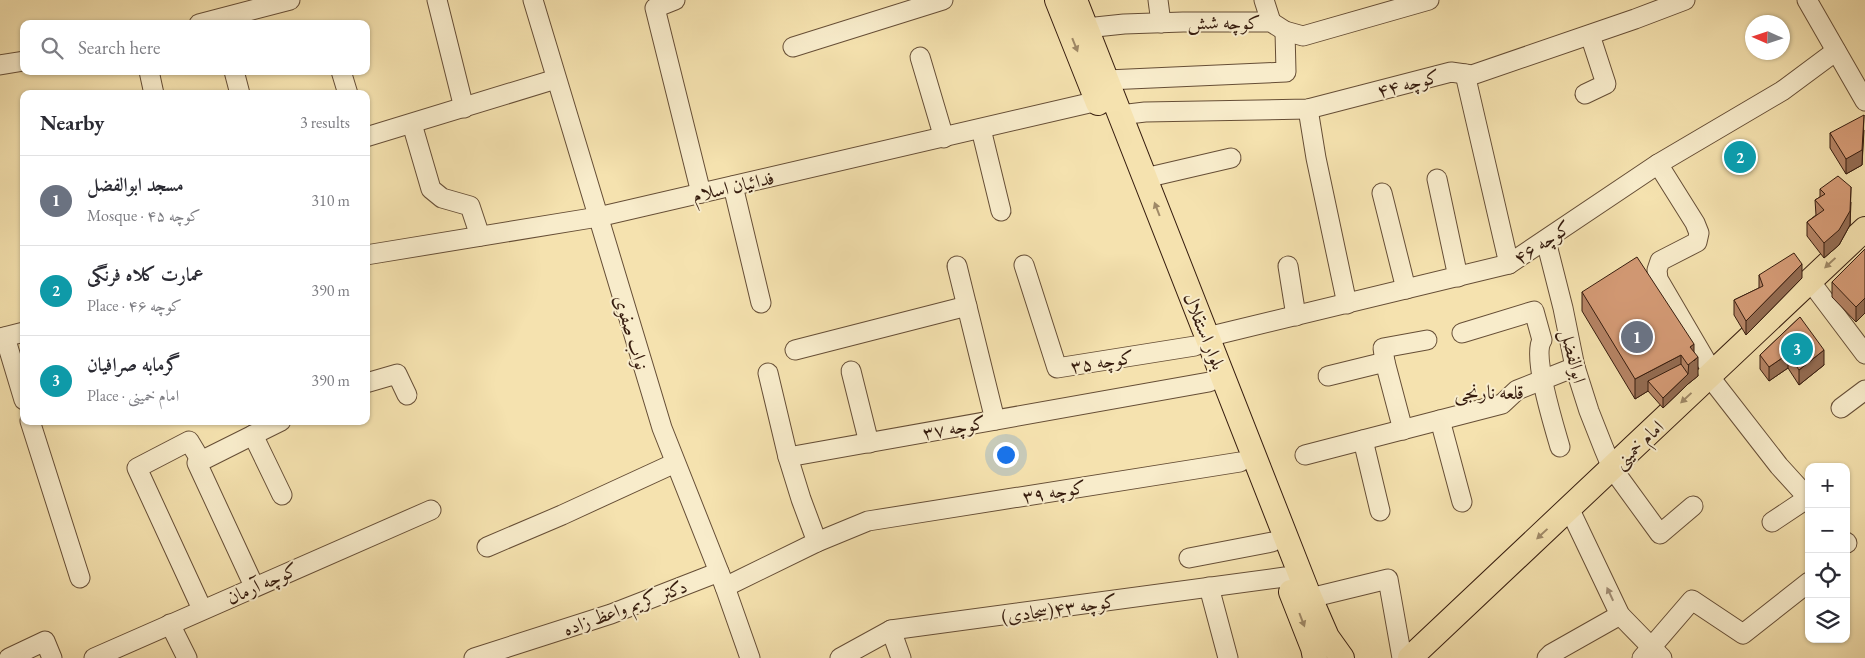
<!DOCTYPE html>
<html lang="en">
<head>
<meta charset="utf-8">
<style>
	:root { --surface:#fff; --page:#f7f7f7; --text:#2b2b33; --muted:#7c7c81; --line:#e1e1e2; --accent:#db2777 }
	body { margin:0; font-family:"EB Garamond",Amiri,serif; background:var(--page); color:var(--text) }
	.controls { position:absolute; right:15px; bottom:15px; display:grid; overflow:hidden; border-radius:10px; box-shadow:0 1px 4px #0004 }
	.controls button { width:45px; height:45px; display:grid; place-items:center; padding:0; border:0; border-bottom:1px solid var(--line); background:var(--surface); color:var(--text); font:25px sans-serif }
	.compass { position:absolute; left:1745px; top:15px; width:45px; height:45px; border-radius:50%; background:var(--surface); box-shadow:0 1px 4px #0004; rotate:273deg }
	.you { position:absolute; left:1005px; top:454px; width:18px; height:18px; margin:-12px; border:4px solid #fff; border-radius:50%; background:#1a73e8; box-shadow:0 0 0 8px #1a73e833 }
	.badge { display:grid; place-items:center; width:32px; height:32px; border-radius:50%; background:var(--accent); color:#fff; font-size:16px; font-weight:700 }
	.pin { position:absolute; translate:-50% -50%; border:2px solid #fff; box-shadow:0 1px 5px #0006 }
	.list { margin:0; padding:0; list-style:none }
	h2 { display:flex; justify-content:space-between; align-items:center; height:65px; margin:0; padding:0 20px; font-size:21px }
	h2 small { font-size:16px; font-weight:400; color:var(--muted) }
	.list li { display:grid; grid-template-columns:32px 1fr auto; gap:15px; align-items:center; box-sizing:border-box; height:90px; padding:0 20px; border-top:1px solid var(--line) }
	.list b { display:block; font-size:19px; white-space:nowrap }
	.list p { margin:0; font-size:16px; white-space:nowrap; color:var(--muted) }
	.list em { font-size:16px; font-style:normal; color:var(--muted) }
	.icon { flex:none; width:28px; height:28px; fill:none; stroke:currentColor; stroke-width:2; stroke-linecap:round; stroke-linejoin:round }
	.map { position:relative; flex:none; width:1865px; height:658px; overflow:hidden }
	.search { position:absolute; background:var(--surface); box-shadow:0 1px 4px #0004; left:20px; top:20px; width:350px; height:55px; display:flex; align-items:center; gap:12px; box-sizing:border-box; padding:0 18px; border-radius:10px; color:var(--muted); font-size:19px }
	.panel { position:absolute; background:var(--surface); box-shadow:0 1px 4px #0004; left:20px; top:90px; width:350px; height:335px; border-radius:10px }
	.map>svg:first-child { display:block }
</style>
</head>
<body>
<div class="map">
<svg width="1865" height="658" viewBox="0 0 1865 658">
	<rect width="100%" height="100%" fill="#f5e2af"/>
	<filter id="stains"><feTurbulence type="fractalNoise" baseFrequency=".004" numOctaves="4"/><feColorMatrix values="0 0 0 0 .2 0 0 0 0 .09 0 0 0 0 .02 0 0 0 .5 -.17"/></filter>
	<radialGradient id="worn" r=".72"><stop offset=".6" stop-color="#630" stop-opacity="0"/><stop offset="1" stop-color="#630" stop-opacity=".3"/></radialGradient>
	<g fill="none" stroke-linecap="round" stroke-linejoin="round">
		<g stroke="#664e36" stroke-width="21">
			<g id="minor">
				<path d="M437 0 464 108"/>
				<path d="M533 0 662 428 725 587 750 658"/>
				<path d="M675 0 655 8 701 193"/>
				<path d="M1158 0 1161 23"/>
				<path d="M1264 0 1271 22"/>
				<path d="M1807 0 1865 101"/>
				<path d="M199 24 290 0"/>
				<path d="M1086 28 1124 24 1183 22H1271L1285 31 1303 36 1429 0"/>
				<path d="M793 47 943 0"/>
				<path d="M920 57 944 138"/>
				<path d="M0 65 24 61"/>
				<path d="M149 71 154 94"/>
				<path d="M234 71 240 94"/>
				<path d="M341 71 348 94"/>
				<path d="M1465 74 1509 264"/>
				<path d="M1107 80 1286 72 1285 31"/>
				<path d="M1585 94 1606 84 1590 35"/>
				<path d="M1308 109 1316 158 1347 304"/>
				<path d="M1120 115 1145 112 1308 109 1451 72 1472 75 1635 19 1685 0"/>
				<path d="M412 124 431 189 442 198 470 206 480 236"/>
				<path d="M981 129 1001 211"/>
				<path d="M366 137 556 79"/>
				<path d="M1658 164 1695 223 1699 233 1697 242 1660 261 1657 270 1658 279 1713 373"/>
				<path d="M1145 178 1231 158"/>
				<path d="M1437 179 1458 277"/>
				<path d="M733 186 761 303"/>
				<path d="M1382 193 1406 289"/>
				<path d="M1546 241 1563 308 1575 367 1589 411 1604 449 1612 468 1660 534 1693 506"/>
				<path d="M366 255 598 217 1111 98"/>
				<path d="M1024 265 1057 368 1195 346"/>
				<path d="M957 266 995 420"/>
				<path d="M1288 266 1296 316"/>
				<path d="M1810 281 1865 354"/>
				<path d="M1462 333 1534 311 1542 340C1532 356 1554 426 1560 447"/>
				<path d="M5 337 24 400"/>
				<path d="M1207 337 1509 264 1658 164 1782 91 1836 51"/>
				<path d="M0 338 24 332"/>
				<path d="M795 350 967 306"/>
				<path d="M1385 362 1383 348 1427 340"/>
				<path d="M851 371 869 443"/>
				<path d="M768 373 788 457"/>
				<path d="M1328 376 1385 362 1403 430"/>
				<path d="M1709 376 1779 466 1809 499"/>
				<path d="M366 383 397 374 407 395"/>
				<path d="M1841 408 1865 390"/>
				<path d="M1440 420 1462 502"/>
				<path d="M30 421 80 578"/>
				<path d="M253 435 282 495"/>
				<path d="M1363 440 1380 511"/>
				<path d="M1305 455 1502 404 1517 390 1575 367"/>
				<path d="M201 461 189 441 137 468 202 609"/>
				<path d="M1569 508 1620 615 1662 658"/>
				<path d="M1772 522 1808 498"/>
				<path d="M817 542 801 499 788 457 1209 382"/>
				<path d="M1846 542 1847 543"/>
				<path d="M487 547 562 515 675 463"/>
				<path d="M1189 558 1272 542"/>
				<path d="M254 586 197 463 281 421"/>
				<path d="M725 587 817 542 868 521 1240 462"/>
				<path d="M1209 587 1228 658"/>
				<path d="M1310 598 1388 579 1402 658"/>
				<path d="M170 624 187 658"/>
				<path d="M891 630 901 658"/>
				<path d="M9 658 45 641 52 658"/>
				<path d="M94 658 431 510"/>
				<path d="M474 658 611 614 719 572"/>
				<path d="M840 658 891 630 1285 577"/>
				<path d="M1547 658 1551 654 1620 615"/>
				<path d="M1642 658 1692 600 1743 634 1809 582"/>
			</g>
		</g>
		<g stroke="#361c0e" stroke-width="26">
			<g id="major">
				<path d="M1057 0 1098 103"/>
				<path d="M1075 0 1307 591 1327 637 1342 658"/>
				<path d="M1291 592 1313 648 1315 658"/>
				<path d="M1410 658 1865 229"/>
			</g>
		</g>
		<use href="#minor" stroke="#f8eccb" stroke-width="19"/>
		<use href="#major" stroke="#f5e2af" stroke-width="24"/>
	</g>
	<g fill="#b68465" stroke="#361c0e">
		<path d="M1864 130 1862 165 1846 174 1830 148V133Z"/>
		<path d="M1820 189 1851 202 1850 225 1839 245 1824 258 1807 236V222L1816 215 1815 200 1820 197Z"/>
		<path d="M1865 249V313L1856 322 1832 297V282Z"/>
		<path d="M1759 275 1802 278 1746 335 1734 315V300L1759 288Z"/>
		<path d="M1582 292 1694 352 1698 376 1688 384 1663 408 1648 391 1635 399 1582 311Z"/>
		<path d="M1800 317 1824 365 1799 385 1788 368 1769 381 1760 369V355Z"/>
	</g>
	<g fill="#946c52" stroke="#361c0e">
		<path d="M1864 115 1862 165 1846 174V159Z"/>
		<path d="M1851 187 1850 225 1839 245 1824 258V243Z"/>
		<path d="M1802 264V278L1746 335V321Z"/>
		<path d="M1865 298V313L1856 322V307Z"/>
		<path d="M1694 344V361L1698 357V376L1688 384 1663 408V398L1688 374 1690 347Z"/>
		<path d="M1824 350V365L1799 385V370Z"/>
		<path d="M1788 354V368L1769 381V367Z"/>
		<path d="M1681 355V374L1648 381V391L1635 399V379Z"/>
	</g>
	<g fill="#d49a75" stroke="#361c0e">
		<path d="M1864 115 1862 150 1846 159 1830 133Z"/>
		<path d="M1838 176 1851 187 1850 211 1839 230 1824 243 1807 222 1824 210 1815 200 1825 194 1820 189Z"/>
		<path d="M1865 249V298L1856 307 1832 282Z"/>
		<path d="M1794 253 1802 264 1746 321 1734 300 1763 286 1759 275Z"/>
		<path d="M1637 257 1694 344 1690 347 1698 357 1688 365 1681 355 1635 379 1582 292Z"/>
		<path d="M1800 317 1824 350 1799 370 1788 354 1769 367 1760 355Z"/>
		<path d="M1681 364 1688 374 1663 398 1648 381Z"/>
	</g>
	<defs><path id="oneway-solid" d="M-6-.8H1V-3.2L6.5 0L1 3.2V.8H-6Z" transform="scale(1.25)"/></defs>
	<g fill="#9f8967">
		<use href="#oneway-solid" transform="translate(1075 45) rotate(68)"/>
		<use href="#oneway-solid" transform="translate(1157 209) rotate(-111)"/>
		<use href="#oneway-solid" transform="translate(1830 263) rotate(137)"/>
		<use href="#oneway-solid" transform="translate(1686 398) rotate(137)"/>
		<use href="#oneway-solid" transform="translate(1542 534) rotate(137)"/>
		<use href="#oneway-solid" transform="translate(1302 620) rotate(69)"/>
	</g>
	<use fill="#a18e76" href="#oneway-solid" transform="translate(1610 594) rotate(-115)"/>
	<g text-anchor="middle" stroke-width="4" stroke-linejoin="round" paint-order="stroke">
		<g font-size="19" fill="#361c0e" stroke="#f8eccb">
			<text x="1224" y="29">کوچه شش</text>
			<text transform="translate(1408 83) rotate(-14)" y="7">کوچه ۴۴</text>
			<text transform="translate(733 186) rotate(-13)" y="7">فدائیان اسلام</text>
			<text transform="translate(1542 242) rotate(-33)" y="7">کوچه ۴۶</text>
			<text transform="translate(1205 331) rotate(68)" y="7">بلوار استقلال</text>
			<text transform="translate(632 332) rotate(73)" y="7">نواب صفوی</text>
			<text transform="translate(1574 356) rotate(76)" y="7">ابوالفضل</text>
			<text transform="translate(1102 361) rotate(-9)" y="7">کوچه ۳۵</text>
			<text transform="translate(954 427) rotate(-10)" y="7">کوچه ۳۷</text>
			<text transform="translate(1638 444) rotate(-43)" y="7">امام خمینی</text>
			<text transform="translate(1054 491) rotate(-9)" y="7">کوچه ۳۹</text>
			<text transform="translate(262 583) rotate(-24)" y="7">کوچه آرمان</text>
			<text transform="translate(625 607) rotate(-20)" y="7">دکتر کریم واعظ زاده</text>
			<text transform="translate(1059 608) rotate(-8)" y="7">کوچه ۴۳(سجادی)</text>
		</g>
		<g font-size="20" fill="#361c0e" stroke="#f8eccb">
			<text x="1489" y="399">قلعه نارنجی</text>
		</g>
	</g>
	<rect width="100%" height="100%" filter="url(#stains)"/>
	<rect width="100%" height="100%" fill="url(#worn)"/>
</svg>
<div class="controls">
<button>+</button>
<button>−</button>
<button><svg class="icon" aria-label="locate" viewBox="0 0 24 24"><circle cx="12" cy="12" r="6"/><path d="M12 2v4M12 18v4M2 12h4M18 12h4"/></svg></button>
<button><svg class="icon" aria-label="layers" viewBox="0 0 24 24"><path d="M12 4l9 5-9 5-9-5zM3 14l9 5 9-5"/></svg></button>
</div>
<svg class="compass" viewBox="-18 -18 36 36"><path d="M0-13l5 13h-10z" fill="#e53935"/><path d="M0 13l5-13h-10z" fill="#7c7c81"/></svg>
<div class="you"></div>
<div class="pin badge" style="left:1637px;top:337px;background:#6b7280">1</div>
<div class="pin badge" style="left:1740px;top:157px;background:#0f9aa8">2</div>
<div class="pin badge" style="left:1797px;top:349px;background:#0f9aa8">3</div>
<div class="search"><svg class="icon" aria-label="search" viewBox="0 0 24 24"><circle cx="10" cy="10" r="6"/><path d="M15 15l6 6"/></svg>Search here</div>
<section class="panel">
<h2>Nearby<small>3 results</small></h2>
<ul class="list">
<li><span class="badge" style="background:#6b7280">1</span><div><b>مسجد ابوالفضل</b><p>Mosque · کوچه ۴۵</p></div><em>310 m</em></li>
<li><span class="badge" style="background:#0f9aa8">2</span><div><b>عمارت کلاه فرنگی</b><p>Place · کوچه ۴۶</p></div><em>390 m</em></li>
<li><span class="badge" style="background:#0f9aa8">3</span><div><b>گرمابه صرافیان</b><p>Place · امام خمینی</p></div><em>390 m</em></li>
</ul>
</section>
</div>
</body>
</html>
